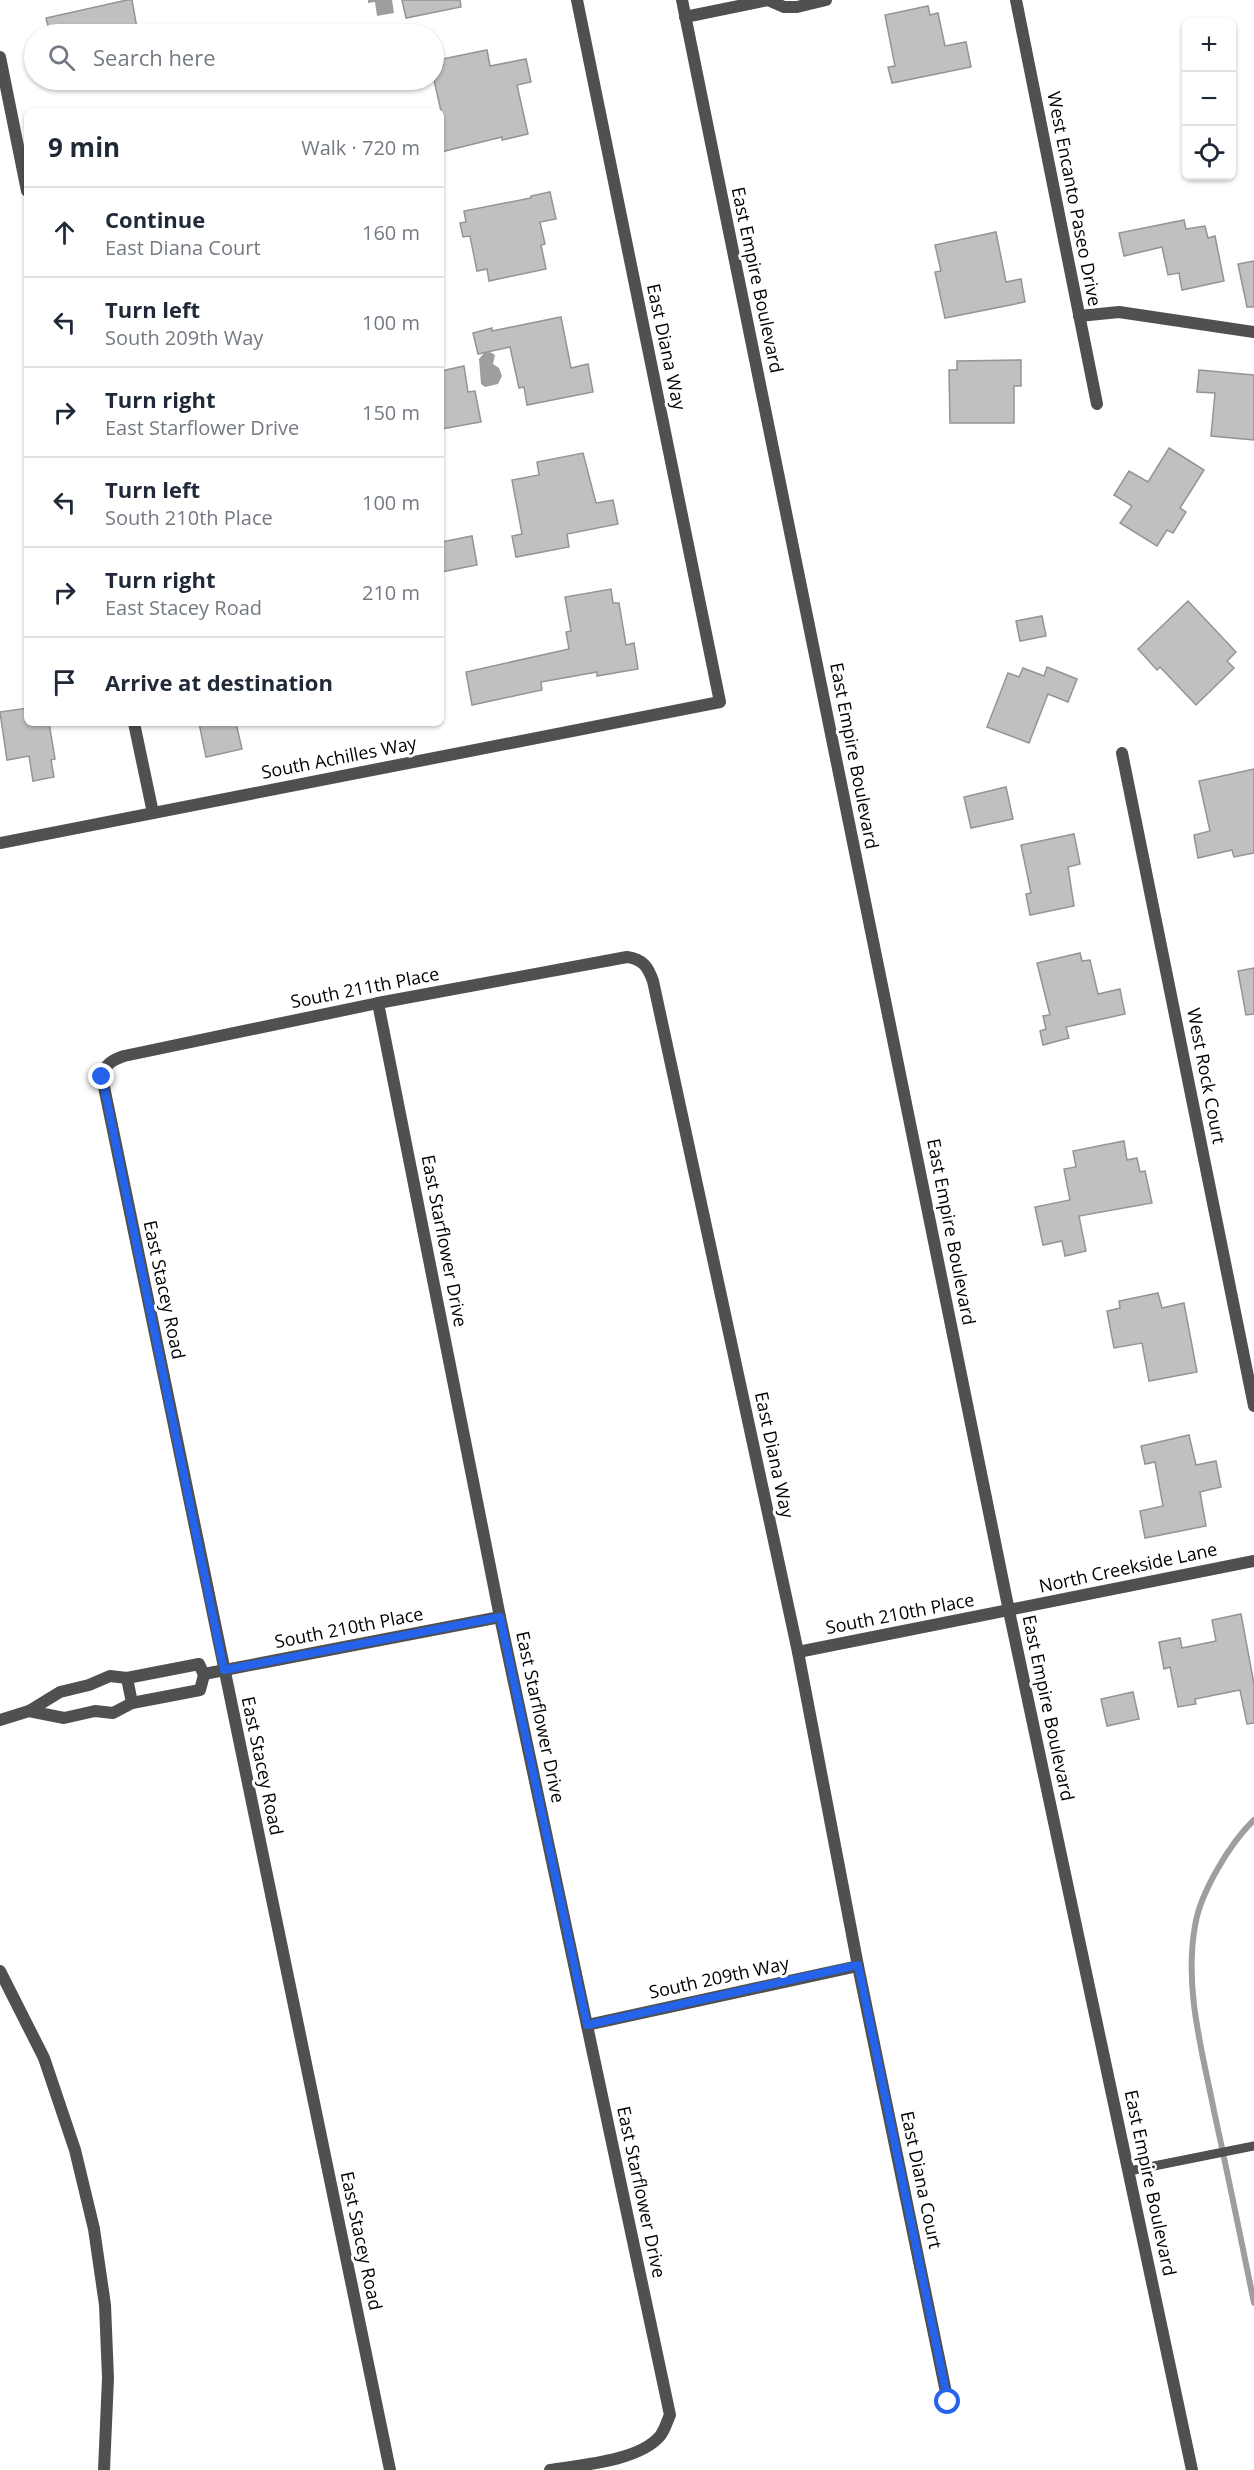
<!DOCTYPE html>
<html lang="en">
<head>
<meta charset="utf-8">
<style>
	:root { --surface:#fff; --page:#f6f6f7; --text:#1f2937; --muted:#747a83; --line:#e0e1e3 }
	body { margin:0; font-family:"Open Sans",sans-serif; background:var(--page); color:var(--text) }
	.controls { position:absolute; right:18px; top:18px; display:grid; overflow:hidden; border-radius:9px; box-shadow:0 2px 4px #0004 }
	.controls button { width:54px; height:54px; display:grid; place-items:center; padding:0; border:0; border-bottom:2px solid var(--line); background:var(--surface); color:var(--text); font:30px sans-serif }
	.stop { position:absolute; width:18px; height:18px; margin:-14px; border:4px solid #2563eb; border-radius:50%; background:#fff }
	.stop.end { background:#2563eb; border-color:#fff; box-shadow:0 2px 6px #0008 }
	.list { margin:0; padding:0; list-style:none }
	h2 { display:flex; justify-content:space-between; align-items:center; height:78px; margin:0; padding:0 24px; font-size:26px }
	h2 small { font-size:20px; font-weight:400; color:var(--muted) }
	.list li { display:grid; grid-template-columns:39px 1fr auto; gap:18px; align-items:center; box-sizing:border-box; height:90px; padding:0 24px; border-top:2px solid var(--line) }
	.list b { display:block; font-size:22px; white-space:nowrap }
	.list p { margin:0; font-size:20px; white-space:nowrap; color:var(--muted) }
	.list em { font-size:20px; font-style:normal; color:var(--muted) }
	.icon { flex:none; width:33px; height:33px; fill:none; stroke:currentColor; stroke-width:2; stroke-linecap:round; stroke-linejoin:round }
	.map { position:relative; flex:none; width:1254px; height:2470px; overflow:hidden }
	.search { position:absolute; background:var(--surface); box-shadow:0 2px 4px #0004; left:24px; top:24px; width:420px; height:66px; display:flex; align-items:center; gap:15px; box-sizing:border-box; padding:0 21px; border-radius:33px; color:var(--muted); font-size:22px }
	.panel { position:absolute; background:var(--surface); box-shadow:0 2px 4px #0004; left:24px; top:108px; width:420px; height:618px; border-radius:9px }
	.map>svg:first-child { display:block }
</style>
</head>
<body>
<div class="map">
<svg width="1254" height="2470" viewBox="0 0 1254 2470">
	<rect width="100%" height="100%" fill="#fff"/>
	<g fill="#9e9e9e">
		<path d="M368 0H392L394 13 377 16 375 2 368 3Z"/>
		<path d="M490 352 495 355 493 364 499 368 502 376 498 384 485 387 481 384 479 359 484 353Z"/>
	</g>
	<g fill="none" stroke-linecap="round" stroke-linejoin="round">
		<path stroke="#9e9e9e" stroke-width="6" d="M1254 1820C1230 1843 1200 1893 1195 1926 1184 1988 1202 2050 1214 2111 1228 2175 1241 2239 1254 2303"/>
	</g>
	<g fill="#c0c0c0" stroke="#949494" stroke-width="1.5">
		<path d="M127 0H132L138 34H84L83 30 63 34H50L46 18Z"/>
		<path d="M402 0H460L461 7 406 18Z"/>
		<path d="M928 6 930 15 938 13 945 46 966 42 971 67 892 83 888 67 895 66 885 15Z"/>
		<path d="M487 50 490 66 526 59 531 82 517 85 528 134 502 140V137L441 152V111L434 80V66L443 65 442 59Z"/>
		<path d="M550 192 556 219 540 222 545 244 541 245 546 269 489 281 487 269 477 271 470 236 463 237 460 223 466 222 464 211 531 198V196Z"/>
		<path d="M1184 220 1186 229 1205 226 1208 238 1215 236 1224 281 1182 290 1179 273 1168 275 1162 247 1124 256 1119 233Z"/>
		<path d="M996 232 1006 282 1021 279 1025 302 945 318 935 272 941 271 935 245Z"/>
		<path d="M1254 261V307H1247L1238 264Z"/>
		<path d="M561 317 571 368 588 364 593 392 527 405 524 387 519 388 510 347 478 354 473 333 492 328V331Z"/>
		<path d="M1021 360V386H1014V423H950L949 370H957V361Z"/>
		<path d="M464 366 468 392 475 391 481 422 441 429V371Z"/>
		<path d="M1199 370 1254 375V440L1211 436 1215 393 1197 392Z"/>
		<path d="M1169 448 1204 470 1180 508 1186 512 1173 533 1167 530 1157 546 1120 523 1132 506 1114 495 1129 471 1148 482Z"/>
		<path d="M583 453 596 503 613 500 618 524 567 534 569 547 516 557 512 536 522 534 512 480 539 475 537 462Z"/>
		<path d="M472 536 477 565 441 572V542Z"/>
		<path d="M611 589 613 603H619L626 645 634 643 638 669 597 676V672L541 682 542 690 472 705 466 672 569 649 566 632 571 631 565 597Z"/>
		<path d="M1188 601 1236 652 1227 661 1234 668 1196 705 1160 667 1157 670 1138 649Z"/>
		<path d="M1042 616 1046 636 1020 641 1016 621Z"/>
		<path d="M1047 667 1077 679 1068 702 1048 694 1029 743 987 727 1008 673 1019 677 1023 668 1044 676Z"/>
		<path d="M27 708V723H49L55 759 51 760 54 777 33 781 29 756 7 760 0 712Z"/>
		<path d="M199 723H236L242 749 206 757Z"/>
		<path d="M1254 769V853L1234 857 1232 850 1198 858 1194 835 1210 831 1199 781Z"/>
		<path d="M1006 787 1013 819 971 828 964 797Z"/>
		<path d="M1074 834 1080 864 1068 867 1074 906 1030 915 1026 894 1031 893 1021 845Z"/>
		<path d="M1080 953 1082 961 1090 960 1098 994 1120 989 1125 1014 1066 1027 1069 1038 1043 1045 1040 1031 1046 1029 1043 1016 1050 1015 1037 963Z"/>
		<path d="M1254 968V1014L1246 1015 1238 971Z"/>
		<path d="M1124 1141 1127 1160 1137 1158 1140 1172 1145 1171 1152 1203 1079 1216 1086 1251 1065 1256 1062 1241 1043 1245 1035 1207 1070 1200 1064 1169 1076 1167 1073 1151Z"/>
		<path d="M1158 1293 1162 1308 1184 1303 1197 1372 1149 1381 1142 1343 1114 1348 1107 1311 1120 1308 1119 1301Z"/>
		<path d="M1189 1435 1196 1465 1216 1461 1221 1487 1200 1492 1206 1526 1145 1538 1140 1511 1163 1506 1155 1462 1145 1464 1141 1446Z"/>
		<path d="M1241 1614 1254 1684V1723L1247 1724 1240 1690 1195 1699 1196 1704 1178 1707 1170 1667 1164 1669 1159 1642 1180 1638 1182 1648 1216 1641 1212 1620Z"/>
		<path d="M1133 1692 1139 1719 1107 1726 1101 1699Z"/>
	</g>
	<g fill="none" stroke-linecap="round" stroke-linejoin="round">
		<path stroke="#505050" stroke-width="9" d="M1129 2171 1254 2146"/>
		<g stroke="#505050" stroke-width="12">
			<path d="M1016 0 1097 404"/>
			<path d="M685 17 768 0 784 7H797L826 0"/>
			<path d="M0 57 27 191"/>
			<path d="M1079 316 1119 312 1254 332"/>
			<path d="M134 723 153 813"/>
			<path d="M1122 753 1254 1406"/>
			<path d="M0 843 720 702 577 0"/>
			<path d="M378 1003 500 1617 670 2415C667 2421 665 2430 660 2436 639 2461 581 2465 550 2470"/>
			<path d="M798 1652 1254 1561"/>
			<path d="M199 1664 204 1675 200 1690 132 1703 113 1713 95 1711 64 1718 29 1711 60 1692 89 1685 110 1676 127 1678Z"/>
			<path d="M204 1674 500 1617"/>
			<path d="M127 1678 132 1703"/>
			<path d="M0 1720 29 1711"/>
			<path d="M0 1971 44 2058 75 2150 94 2229 105 2305 108 2378 104 2470"/>
			<path d="M587 2025 858 1966"/>
			<path d="M390 2470 102 1077C105 1064 112 1060 124 1056L378 1003 627 957C643 959 648 967 653 981L798 1652 858 1966 948 2402"/>
		</g>
		<path stroke="#505050" stroke-width="12" d="M682 0 1009 1611 1192 2470"/>
	</g>
	<g fill="none" stroke-linecap="round" stroke-linejoin="round">
		<path stroke="#2563eb" stroke-width="8" d="M102 1077 224 1670 500 1617 587 2025 858 1965 948 2402"/>
	</g>
	<g text-anchor="middle" stroke-width="6" stroke-linejoin="round" paint-order="stroke">
		<g font-size="18" fill="#000" stroke="#fff">
			<text transform="translate(1074 199) rotate(79)" y="6">West Encanto Paseo Drive</text>
			<text transform="translate(757 280) rotate(78)" y="6">East Empire Boulevard</text>
			<text transform="translate(666 347) rotate(78)" y="6">East Diana Way</text>
			<text transform="translate(854 756) rotate(79)" y="6">East Empire Boulevard</text>
			<text transform="translate(339 758) rotate(-11)" y="6">South Achilles Way</text>
			<text transform="translate(365 988) rotate(-11)" y="6">South 211th Place</text>
			<text transform="translate(1206 1076) rotate(79)" y="6">West Rock Court</text>
			<text transform="translate(951 1232) rotate(79)" y="6">East Empire Boulevard</text>
			<text transform="translate(444 1241) rotate(79)" y="6">East Starflower Drive</text>
			<text transform="translate(164 1290) rotate(78)" y="6">East Stacey Road</text>
			<text transform="translate(774 1455) rotate(78)" y="6">East Diana Way</text>
			<text transform="translate(1128 1568) rotate(-12)" y="6">North Creekside Lane</text>
			<text transform="translate(900 1614) rotate(-11)" y="6">South 210th Place</text>
			<text transform="translate(349 1628) rotate(-11)" y="6">South 210th Place</text>
			<text transform="translate(1048 1708) rotate(78)" y="6">East Empire Boulevard</text>
			<text transform="translate(540 1717) rotate(78)" y="6">East Starflower Drive</text>
			<text transform="translate(262 1766) rotate(78)" y="6">East Stacey Road</text>
			<text transform="translate(719 1978) rotate(-12)" y="6">South 209th Way</text>
			<text transform="translate(921 2180) rotate(78)" y="6">East Diana Court</text>
			<text transform="translate(1150 2183) rotate(78)" y="6">East Empire Boulevard</text>
			<text transform="translate(641 2192) rotate(78)" y="6">East Starflower Drive</text>
			<text transform="translate(361 2241) rotate(78)" y="6">East Stacey Road</text>
		</g>
	</g>
</svg>
<div class="controls">
<button>+</button>
<button>−</button>
<button><svg class="icon" aria-label="locate" viewBox="0 0 24 24"><circle cx="12" cy="12" r="6"/><path d="M12 2v4M12 18v4M2 12h4M18 12h4"/></svg></button>
</div>
<div class="stop" style="left:948px;top:2402px"></div>
<div class="stop end" style="left:102px;top:1077px"></div>
<div class="search"><svg class="icon" aria-label="search" viewBox="0 0 24 24"><circle cx="10" cy="10" r="6"/><path d="M15 15l6 6"/></svg>Search here</div>
<section class="panel">
<h2>9 min<small>Walk · 720 m</small></h2>
<ul class="list">
<li><svg class="icon" aria-label="ahead" viewBox="0 0 24 24"><path d="M12 20V5M6 11l6-6 6 6"/></svg><div><b>Continue</b><p>East Diana Court</p></div><em>160 m</em></li>
<li><svg class="icon" aria-label="left" viewBox="0 0 24 24"><path d="M17 20v-9H6M10 6l-5 5 5 5"/></svg><div><b>Turn left</b><p>South 209th Way</p></div><em>100 m</em></li>
<li><svg class="icon" aria-label="right" viewBox="0 0 24 24"><path d="M7 20v-9h11M14 6l5 5-5 5"/></svg><div><b>Turn right</b><p>East Starflower Drive</p></div><em>150 m</em></li>
<li><svg class="icon" aria-label="left" viewBox="0 0 24 24"><path d="M17 20v-9H6M10 6l-5 5 5 5"/></svg><div><b>Turn left</b><p>South 210th Place</p></div><em>100 m</em></li>
<li><svg class="icon" aria-label="right" viewBox="0 0 24 24"><path d="M7 20v-9h11M14 6l5 5-5 5"/></svg><div><b>Turn right</b><p>East Stacey Road</p></div><em>210 m</em></li>
<li><svg class="icon" aria-label="arrive" viewBox="0 0 24 24"><path d="M6 21V4h12l-3 4 3 4H6"/></svg><div><b>Arrive at destination</b></div></li>
</ul>
</section>
</div>
</body>
</html>
